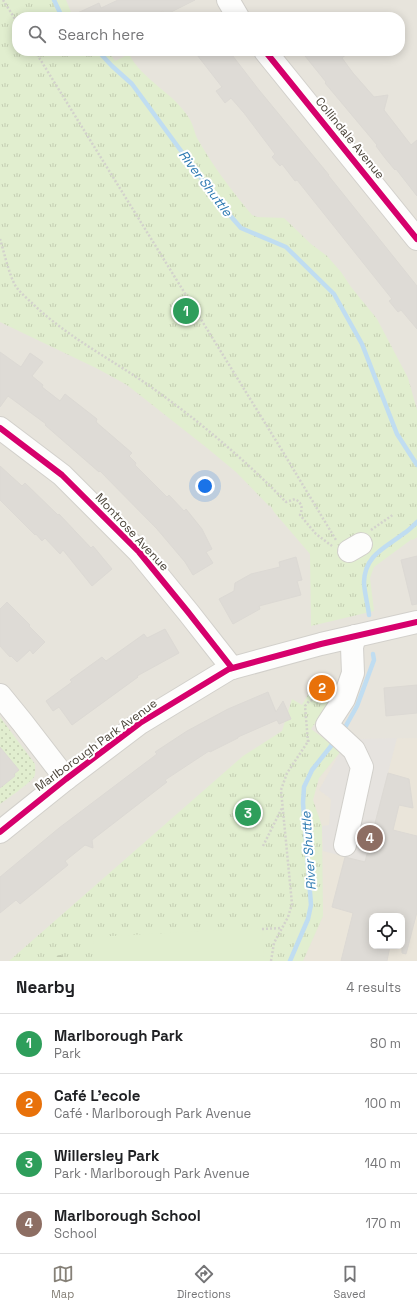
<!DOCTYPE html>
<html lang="en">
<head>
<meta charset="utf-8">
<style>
	:root { --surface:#fff; --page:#f2f2f2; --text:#202124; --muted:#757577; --line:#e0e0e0; --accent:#868178 }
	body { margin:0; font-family:"Space Grotesk",sans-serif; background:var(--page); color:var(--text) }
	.controls { position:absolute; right:12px; bottom:12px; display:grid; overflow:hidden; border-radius:8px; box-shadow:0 2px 10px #0003 }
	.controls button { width:36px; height:36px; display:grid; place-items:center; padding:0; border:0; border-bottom:1px solid var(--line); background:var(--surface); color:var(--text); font:20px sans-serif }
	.you { position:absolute; left:205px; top:486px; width:14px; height:14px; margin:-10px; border:3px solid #fff; border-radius:50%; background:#1a73e8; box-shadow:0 0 0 6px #1a73e833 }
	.badge { display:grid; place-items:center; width:26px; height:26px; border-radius:50%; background:var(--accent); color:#fff; font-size:13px; font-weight:700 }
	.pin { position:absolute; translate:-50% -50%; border:2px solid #fff; box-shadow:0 1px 4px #0006 }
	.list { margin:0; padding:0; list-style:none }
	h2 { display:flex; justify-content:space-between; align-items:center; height:52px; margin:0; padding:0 16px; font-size:17px }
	h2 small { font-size:13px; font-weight:400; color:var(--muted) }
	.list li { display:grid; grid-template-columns:26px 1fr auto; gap:12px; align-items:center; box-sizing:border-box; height:60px; padding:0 16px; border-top:1px solid var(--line) }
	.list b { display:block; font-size:15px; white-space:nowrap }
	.list p { margin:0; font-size:13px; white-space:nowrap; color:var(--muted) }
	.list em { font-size:13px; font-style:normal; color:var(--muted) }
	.icon { flex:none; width:22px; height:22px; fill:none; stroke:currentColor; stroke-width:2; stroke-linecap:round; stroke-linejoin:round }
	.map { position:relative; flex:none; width:417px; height:961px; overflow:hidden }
	.search { position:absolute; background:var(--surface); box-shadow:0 2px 10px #0003; left:12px; right:12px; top:12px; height:44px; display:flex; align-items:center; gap:10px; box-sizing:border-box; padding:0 14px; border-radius:16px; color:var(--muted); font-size:15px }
	.sheet { height:292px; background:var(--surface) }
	nav { display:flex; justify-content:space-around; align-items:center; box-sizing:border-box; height:56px; border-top:1px solid var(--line); background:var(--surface); font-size:11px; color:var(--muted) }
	nav a { display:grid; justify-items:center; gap:2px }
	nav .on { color:var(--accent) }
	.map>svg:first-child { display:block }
</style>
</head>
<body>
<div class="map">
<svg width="417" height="961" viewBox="0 0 417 961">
	<defs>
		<pattern id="grass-tufts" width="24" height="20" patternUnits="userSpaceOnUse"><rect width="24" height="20" fill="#e1eecf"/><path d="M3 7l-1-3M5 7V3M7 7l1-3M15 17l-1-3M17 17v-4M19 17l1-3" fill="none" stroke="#c3cdb2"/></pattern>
		<pattern id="forest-firs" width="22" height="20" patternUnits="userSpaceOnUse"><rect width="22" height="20" fill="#e1eecf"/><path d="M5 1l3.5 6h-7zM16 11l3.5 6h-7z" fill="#c3cdb2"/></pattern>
		<pattern id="garden-dots" width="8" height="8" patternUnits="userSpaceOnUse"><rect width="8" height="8" fill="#e1eecf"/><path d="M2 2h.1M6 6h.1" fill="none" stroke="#c3cdb2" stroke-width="1.8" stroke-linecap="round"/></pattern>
	</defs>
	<rect width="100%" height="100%" fill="#f4f2ee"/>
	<path fill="#e7e4dc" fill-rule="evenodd" d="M0 0H417V961H0ZM17 17H400V51H17ZM372 916H402V946H372Z"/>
	<path fill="#eae5da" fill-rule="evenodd" d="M417 738V961H303L323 916 322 826 312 800 319 778 351 739ZM372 916H402V946H372Z"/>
	<g fill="url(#grass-tufts)">
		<path d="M0 0H66L73 17H17V51H108L115 61 129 54C143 81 173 92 189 118 193 124 194 131 197 138 212 165 232 191 252 215L257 217 284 218 311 244 327 256 341 272 351 287 377 319 408 378 417 410V537L413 540 412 539 374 567 370 578 374 611 311 626 310 554 274 512 270 505 269 506 236 472 207 448 127 385 98 369 0 322Z"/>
		<path d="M335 690 333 698 311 729 341 751 319 778 313 800 322 826 323 916 303 961H9L243 756 282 731 292 699 302 705 308 695Z"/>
	</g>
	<path fill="url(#forest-firs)" d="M61 955 64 957 65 961H38L40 959 51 960 53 959 51 956Z"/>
	<path fill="url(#garden-dots)" d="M0 717 35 764C35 768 36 774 34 777 30 783 7 799 0 804Z"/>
	<path fill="#e1eecf" d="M262 928 264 961H94L93 937Z"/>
	<path fill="#e6e3df" d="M397 738 365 862 323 851 322 826 329 825 331 799 319 790 341 751 351 739Z"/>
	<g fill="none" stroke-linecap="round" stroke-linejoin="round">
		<g stroke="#c0ddf1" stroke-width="4.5">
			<path d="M54 0 62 17"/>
			<path d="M98 51 112 66 132 84 220 204 241 228 286 247 334 294 362 344 397 434 417 465"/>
			<path d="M369 615C368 605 364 591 364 582 365 555 385 548 403 534 408 531 413 526 417 522"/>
			<path d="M343 731 357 706 374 660 373 654"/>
			<path d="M290 961 308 919 311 905 303 803 304 787 312 770 335 741"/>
		</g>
	</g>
	<g fill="#dedbd6" stroke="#dcd9d4">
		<path d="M118 0H195L165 15 163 11 150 17H69L99 3 101 8Z"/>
		<path d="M194 51H229L259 90 329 175H328L417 286V329L401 310 398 312 389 301 392 299 297 180 295 181 282 164 280 166 272 157 275 154 244 113 231 98 225 103 216 91 222 87Z"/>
		<path d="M301 51H350L342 58 353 73 374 97 388 95 384 110 411 145 417 140V196L396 169 395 170 385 158 376 146 377 145 325 83 326 82Z"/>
		<path d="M0 352 21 367 30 353 43 362 32 376 43 385 42 387 60 401 65 394 97 419 96 422 132 453 129 456 136 463 135 465 167 497 169 495 184 511 186 509 202 529 212 549 206 552 213 563 193 575 185 562 157 529 100 471 99 472 45 425 46 424 8 396 0 407Z"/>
		<path d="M0 466 22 486 25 483 58 515 59 514 91 548 93 546 112 569 92 586 63 550 60 554 45 538 42 541 36 534 35 535 0 500Z"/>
		<path d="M417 556V604L412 605 401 560Z"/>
		<path d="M296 557 302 580 297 581 301 595 259 606 260 609 233 624 219 599 234 591 235 583 251 574 280 567 279 562Z"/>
		<path d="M7 602 30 625 29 626 45 642 33 654 30 650 17 662 11 656 10 657 0 646V609Z"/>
		<path d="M165 629 179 653 137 676 138 677 72 725 59 707 53 711 46 701 72 682 70 680 102 657 106 661 144 634 147 638Z"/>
		<path d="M417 685V713L386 716 384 688Z"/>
		<path d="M268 692 276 712 283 701 291 719 279 724 277 720 238 737V738L210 752 209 751 165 780 167 782 92 840 93 848 85 845 65 861 68 865 20 904 16 900 0 913V877L59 828 157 754 155 752 187 731 228 709Z"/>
		<path d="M0 747 19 770 14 774 15 776 0 788Z"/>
		<path d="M388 773 409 779 413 808 399 805 393 830 417 836V912L406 954 402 953V916H372V946H390L387 961H341L353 913 332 907 345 857 365 862Z"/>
	</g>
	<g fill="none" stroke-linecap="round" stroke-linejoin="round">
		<g stroke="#d2d0cb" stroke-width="24">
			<g id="minor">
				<path d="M228 0 238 17"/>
				<path d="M265 51 417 239"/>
				<path d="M0 428 62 475 139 552 188 612 232 668"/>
				<path d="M349 551 361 544"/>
				<path d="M0 695 22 722 66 779"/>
				<path d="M0 832 66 779 140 723 229 669 321 644 417 622"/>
				<path d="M345 845 362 767 354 750 327 725 344 699 353 673 352 647 355 636"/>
			</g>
		</g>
		<g stroke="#d3d2cc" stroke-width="2.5" stroke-dasharray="2 2" stroke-linecap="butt">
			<path d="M3 0 17 22"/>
			<path d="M35 51 283 452 336 540"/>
			<path d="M0 239C4 252 9 274 15 285 20 293 28 299 34 305 71 340 117 362 158 392 204 425 247 462 286 502L295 499C302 503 303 508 300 515L316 534 332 546"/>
			<path d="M371 530 394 514"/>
			<path d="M308 742 305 706 309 701 323 697"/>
			<path d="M263 846 282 808"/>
			<path d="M262 929 282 928"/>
			<path d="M271 961 274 943 288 917 292 904 281 790 287 773 309 740"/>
		</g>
		<use href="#minor" stroke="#fdfdfc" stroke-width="22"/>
		<g stroke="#fff" stroke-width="8">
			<g id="cycleway">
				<path d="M265 51 417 239"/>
				<path d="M0 428 62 475 139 552 188 612 232 668"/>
				<path d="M0 832 66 779 140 723 229 669 321 644 417 622"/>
			</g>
		</g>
		<use href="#cycleway" stroke="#d6006c" stroke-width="6"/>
	</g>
	<g text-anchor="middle" stroke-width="4" stroke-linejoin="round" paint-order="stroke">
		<g font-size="12" fill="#4b4439" stroke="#fff">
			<text transform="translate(350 138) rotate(51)" y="4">Collindale Avenue</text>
			<text transform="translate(132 532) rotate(47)" y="4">Montrose Avenue</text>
			<text transform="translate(96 745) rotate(-36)" y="4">Marlborough Park Avenue</text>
		</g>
		<g font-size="13" font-style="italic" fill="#2e7ab2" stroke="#fff">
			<text transform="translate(206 183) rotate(53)" y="5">River Shuttle</text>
			<text transform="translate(308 851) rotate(-94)" y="5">River Shuttle</text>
		</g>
	</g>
</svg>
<div class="controls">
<button><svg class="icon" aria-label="locate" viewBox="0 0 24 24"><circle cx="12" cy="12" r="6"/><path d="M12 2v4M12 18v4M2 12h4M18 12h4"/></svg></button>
</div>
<div class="you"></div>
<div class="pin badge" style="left:186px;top:311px;background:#2e9e5b">1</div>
<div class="pin badge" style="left:322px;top:688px;background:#e8710a">2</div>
<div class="pin badge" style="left:248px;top:813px;background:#2e9e5b">3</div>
<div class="pin badge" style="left:370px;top:838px;background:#8d6e63">4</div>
<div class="search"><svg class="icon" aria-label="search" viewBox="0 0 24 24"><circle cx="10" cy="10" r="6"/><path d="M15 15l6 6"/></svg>Search here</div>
</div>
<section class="sheet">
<h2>Nearby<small>4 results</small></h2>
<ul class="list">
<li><span class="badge" style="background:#2e9e5b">1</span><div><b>Marlborough Park</b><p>Park</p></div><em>80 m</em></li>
<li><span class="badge" style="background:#e8710a">2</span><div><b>Café L'ecole</b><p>Café · Marlborough Park Avenue</p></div><em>100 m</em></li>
<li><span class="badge" style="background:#2e9e5b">3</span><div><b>Willersley Park</b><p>Park · Marlborough Park Avenue</p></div><em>140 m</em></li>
<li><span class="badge" style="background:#8d6e63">4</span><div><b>Marlborough School</b><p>School</p></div><em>170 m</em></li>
</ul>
</section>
<nav>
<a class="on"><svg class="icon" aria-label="map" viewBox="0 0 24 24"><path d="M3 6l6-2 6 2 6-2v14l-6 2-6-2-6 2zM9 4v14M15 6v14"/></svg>Map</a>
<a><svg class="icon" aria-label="directions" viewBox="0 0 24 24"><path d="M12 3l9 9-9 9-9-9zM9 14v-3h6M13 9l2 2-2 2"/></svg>Directions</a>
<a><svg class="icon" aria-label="saved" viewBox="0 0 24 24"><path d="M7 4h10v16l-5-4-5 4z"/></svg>Saved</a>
</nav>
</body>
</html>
